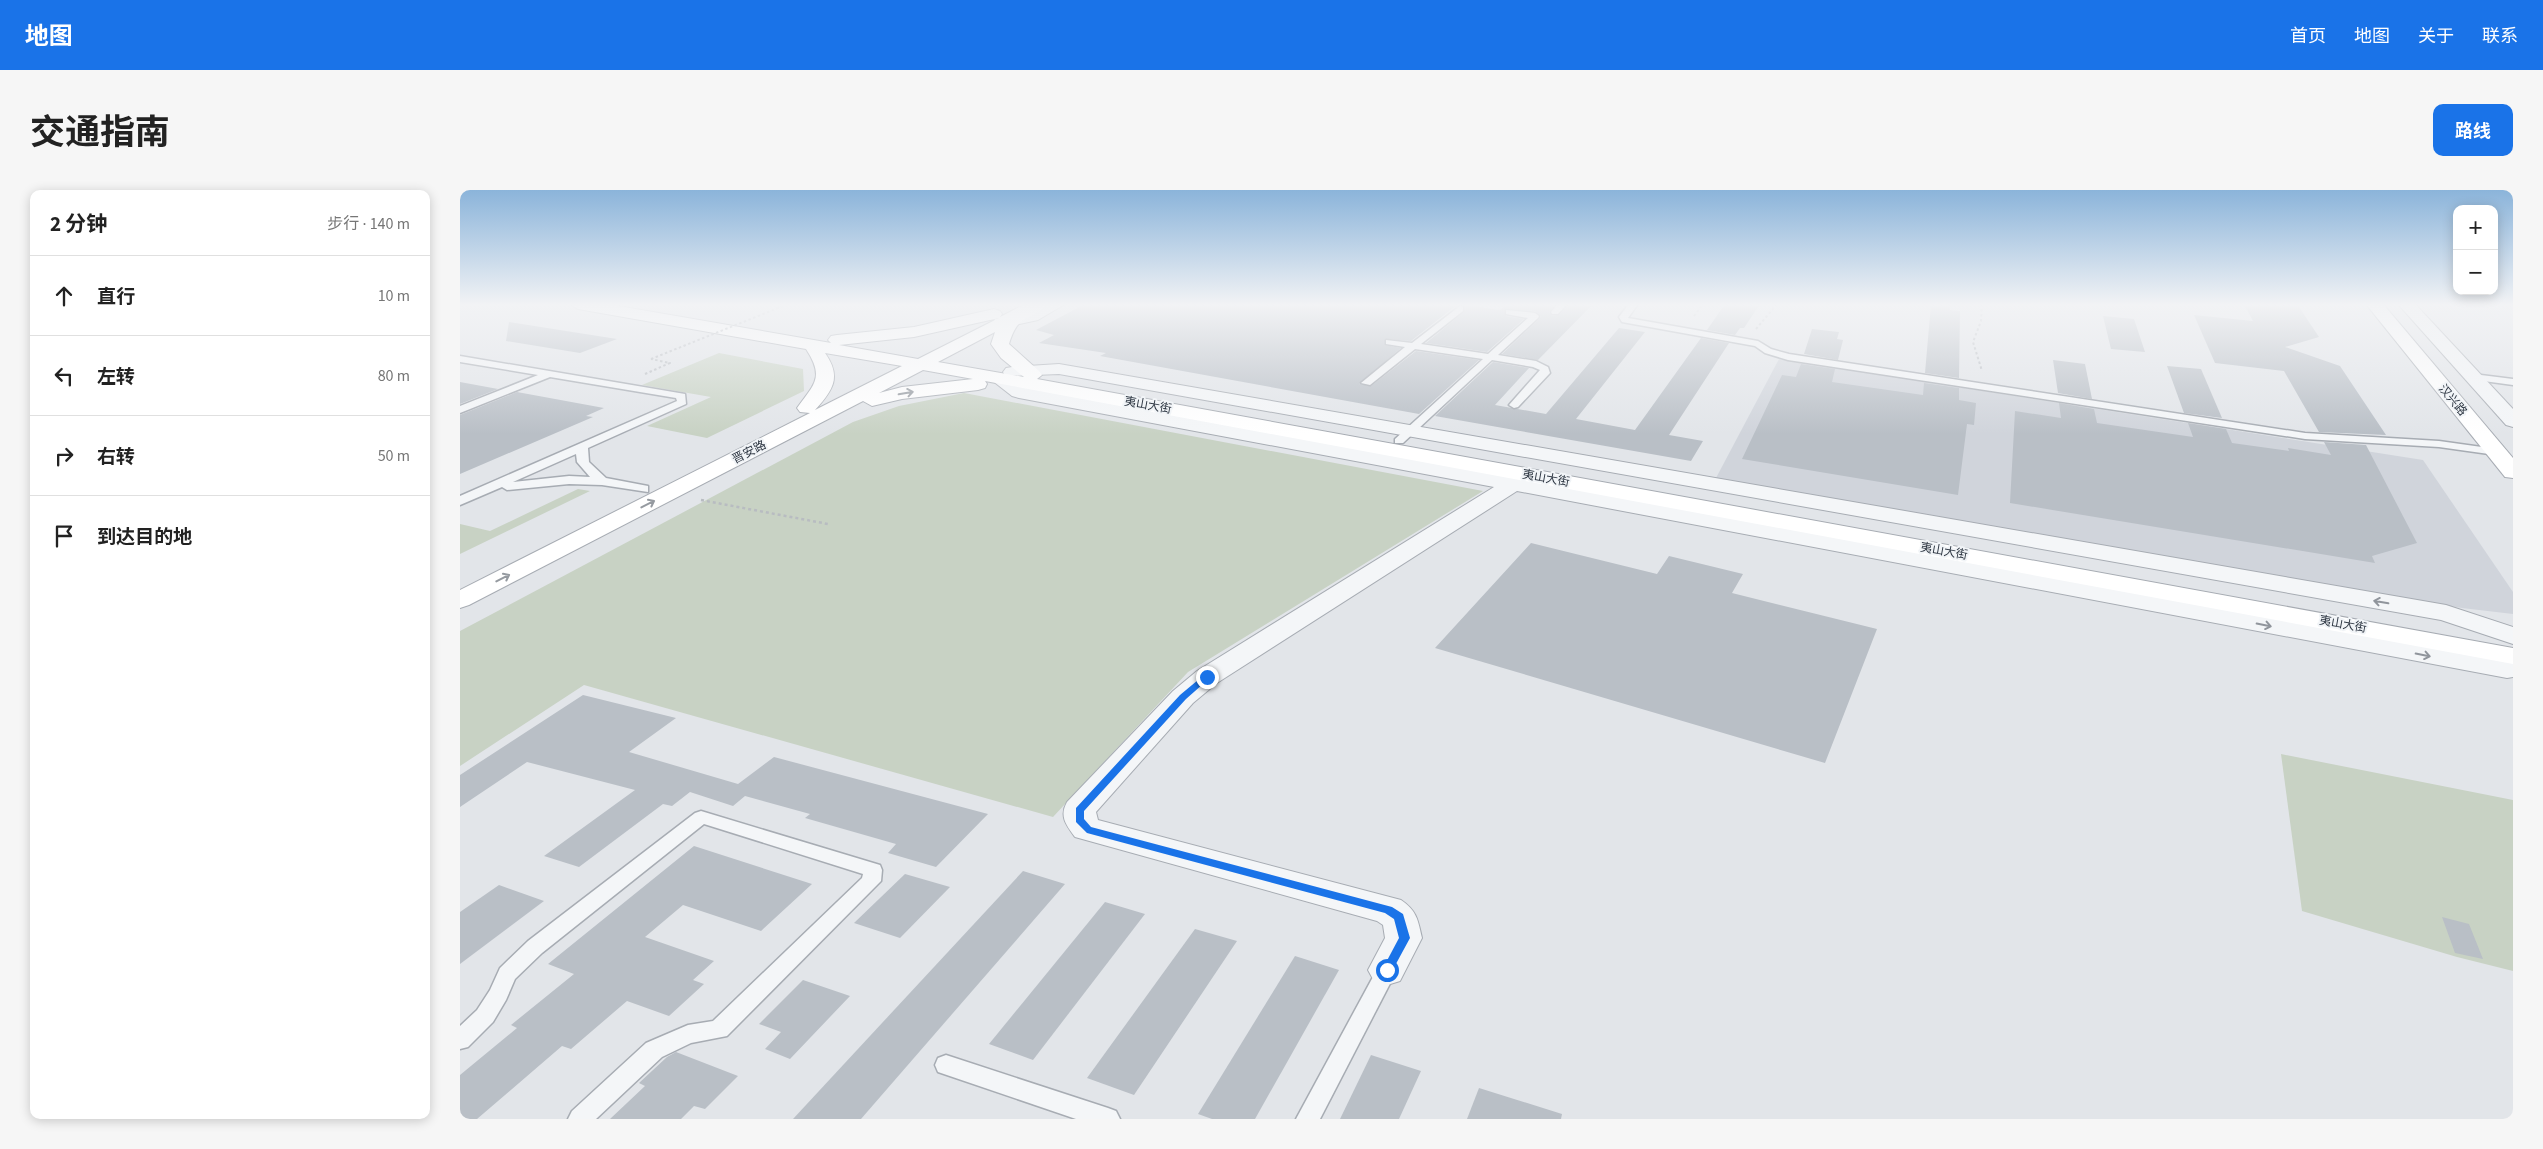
<!DOCTYPE html>
<html lang="zh">
<head>
<meta charset="utf-8">
<style>
	:root { --surface:#fff; --page:#f6f6f6; --text:#222; --muted:#767676; --line:#e0e0e0; --accent:#1a73e8 }
	body { margin:0; font-family:"Source Sans 3","Noto Sans SC",sans-serif; background:var(--page); color:var(--text) }
	.controls { position:absolute; right:15px; top:15px; display:grid; overflow:hidden; border-radius:10px; box-shadow:0 2px 12px #0003 }
	.controls button { width:45px; height:45px; display:grid; place-items:center; padding:0; border:0; border-bottom:1px solid var(--line); background:var(--surface); color:var(--text); font:25px sans-serif }
	.stop { position:absolute; width:15px; height:15px; margin:-11px; border:4px solid #1a73e8; border-radius:50%; background:#fff }
	.stop.end { background:#1a73e8; border-color:#fff; box-shadow:0 1px 5px #0008 }
	.list { margin:0; padding:0; list-style:none }
	h2 { display:flex; justify-content:space-between; align-items:center; height:65px; margin:0; padding:0 20px; font-size:21px }
	h2 small { font-size:16px; font-weight:400; color:var(--muted) }
	.list li { display:grid; grid-template-columns:32px 1fr auto; gap:15px; align-items:center; box-sizing:border-box; height:80px; padding:0 20px; border-top:1px solid var(--line) }
	.list b { display:block; font-size:19px; white-space:nowrap }
	.list em { font-size:16px; font-style:normal; color:var(--muted) }
	.icon { flex:none; width:28px; height:28px; fill:none; stroke:currentColor; stroke-width:2; stroke-linecap:round; stroke-linejoin:round }
	.map { position:relative; flex:none; width:2053px; height:929px; overflow:hidden; border-radius:10px }
	header { display:flex; align-items:center; gap:30px; box-sizing:border-box; height:70px; padding:0 25px; background:var(--accent); color:#fff }
	header strong { font-size:24px }
	nav { display:flex; gap:28px; margin-inline-start:auto; font-size:18px }
	.intro { display:flex; align-items:center; justify-content:space-between; box-sizing:border-box; height:120px; padding:0 30px }
	h1 { margin:0; font-size:35px }
	.button { padding:12px 22px; border-radius:10px; background:var(--accent); color:#fff; font-size:18px; font-weight:700 }
	main { display:flex; gap:30px; padding:0 30px }
	aside { flex:1; background:var(--surface); border-radius:10px; box-shadow:0 2px 12px #0003 }
	.map>svg:first-child { display:block }
</style>
</head>
<body>
<header>
<strong>地图</strong>
<nav><a>首页</a><a>地图</a><a>关于</a><a>联系</a></nav>
</header>
<div class="intro"><h1>交通指南</h1><a class="button">路线</a></div>
<main>
<aside>
<h2>2 分钟<small>步行 · 140 m</small></h2>
<ul class="list">
<li><svg class="icon" aria-label="ahead" viewBox="0 0 24 24"><path d="M12 20V5M6 11l6-6 6 6"/></svg><div><b>直行</b></div><em>10 m</em></li>
<li><svg class="icon" aria-label="left" viewBox="0 0 24 24"><path d="M17 20v-9H6M10 6l-5 5 5 5"/></svg><div><b>左转</b></div><em>80 m</em></li>
<li><svg class="icon" aria-label="right" viewBox="0 0 24 24"><path d="M7 20v-9h11M14 6l5 5-5 5"/></svg><div><b>右转</b></div><em>50 m</em></li>
<li><svg class="icon" aria-label="arrive" viewBox="0 0 24 24"><path d="M6 21V4h12l-3 4 3 4H6"/></svg><div><b>到达目的地</b></div></li>
</ul>
</aside>
<div class="map">
<svg width="2053" height="929" viewBox="0 0 2053 929">
	<rect width="100%" height="100%" fill="#e2e5e9"/>
	<path fill="#d0d4db" d="M1319 169 1963 270 2053 402V424L2002 418 1256 288Z"/>
	<g fill="#c8d2c4">
		<path d="M259 163 343 179 344 201 247 248 187 236 251 207 182 195Z"/>
		<path d="M504 203 1023 301 728 482 593 627 124 495 0 576V441L393 232 439 216Z"/>
		<path d="M118 299 130 301 0 364V334L30 341Z"/>
		<path d="M1821 564 2053 610V781L1997 767 1842 721Z"/>
	</g>
	<g fill="#b9bfc6">
		<path d="M625 114H998L951 151 925 149V155L941 158 899 194 911 196 956 161 1019 170 959 224 640 166 646 163 579 153 594 145 576 140Z"/>
		<path d="M1047 114H1095L1089 122 1092 126 1099 125 1109 114H1133L1078 170 1042 164 1079 129 1081 126 1075 121 1045 119 1046 126 1064 129 1027 162 966 153 1004 122 1003 115 1040 120Z"/>
		<path d="M1265 114H1300L1284 138H1280L1275 145 1247 140Z"/>
		<path d="M1471 114H1490V120L1500 121 1499 188 1465 183Z"/>
		<path d="M1784 114H1837L1859 147 1825 157 1880 176 1926 245 1859 242 1824 181 1755 173 1734 125 1793 131Z"/>
		<path d="M1643 126 1674 129 1685 162 1651 159Z"/>
		<path d="M49 132 157 149 120 163 46 151Z"/>
		<path d="M1159 138 1185 142 1116 229 1175 240 1241 148 1269 153 1209 245 1243 251 1231 271 975 226 1033 172 1069 178 1035 215 1086 224Z"/>
		<path d="M1352 139 1379 142 1377 149 1383 150 1378 170 1344 164Z"/>
		<path d="M1593 170 1625 174 1632 209 1598 203Z"/>
		<path d="M1341 174 1375 179 1372 192 1463 205 1464 193 1499 198V210L1516 213 1514 235 1507 234 1498 305 1282 269 1322 185 1336 187Z"/>
		<path d="M1707 176 1741 179 1762 228 1724 223Z"/>
		<path d="M0 192 38 199 0 214Z"/>
		<path d="M57 202 144 218 126 226 133 227 0 284V225Z"/>
		<path d="M1599 213 1634 219 1637 233 1733 247 1728 233 1766 239 1772 253 1829 261 1828 258 1871 265 1864 252 1906 255 1957 353 1912 366 1915 373 1550 313 1555 221 1601 228Z"/>
		<path d="M1071 353 1197 384 1209 366 1283 384 1272 403 1417 439 1365 573 975 458Z"/>
		<path d="M123 505 216 528 169 562 278 594 314 567 528 624 476 677 428 663 436 654 345 628 350 624 285 606 273 616 230 602 212 616 203 614 119 677 84 666 175 600 67 572 0 617V585Z"/>
		<path d="M234 656 352 694 301 741 223 715 185 747 254 771 233 790 244 794 209 826 167 811 111 859 102 856 17 929H0V885L57 838 51 835 114 784 88 774Z"/>
		<path d="M563 681 605 694 401 929H333Z"/>
		<path d="M445 684 490 697 440 748 394 733Z"/>
		<path d="M39 695 84 711 0 774V722Z"/>
		<path d="M645 712 685 724 573 870 529 854Z"/>
		<path d="M1982 727 2009 734 2023 769 1995 763Z"/>
		<path d="M735 739 777 751 674 905 627 888Z"/>
		<path d="M835 766 879 780 795 929H752L738 924Z"/>
		<path d="M343 790 390 806 330 869 305 859 321 842 299 834Z"/>
		<path d="M216 862 278 886 245 919 234 916 221 929H150L185 896 179 893 207 867Z"/>
		<path d="M911 865 961 881 939 929H880Z"/>
		<path d="M1019 898 1102 924 1101 929H1007Z"/>
	</g>
	<g fill="none" stroke-linecap="round" stroke-linejoin="round">
		<g stroke="#a7acb3" stroke-width="3">
			<g id="lane">
				<path d="M1098 114H1107L1098 124H1092L1091 122Z"/>
				<path d="M1169 114H1178L1168 128 1298 151 1311 159 1329 164 1845 243 1979 251 2036 259 2042 262 2036 265 1979 257 1845 249 1328 170 1305 163 1295 156 1162 132 1159 127Z"/>
				<path d="M1000 116 1003 117V121L961 154 1028 164 1068 128 1046 124V120L1075 123 1079 126 1078 128 1038 165 1076 171 1088 177 1090 183 1058 217 1054 218 1049 215 1080 180 1073 177 1032 170 943 253H935V249L1023 169 955 159 910 195 901 193 945 157 926 154V150L952 153Z"/>
				<path d="M0 166 225 204 226 214 128 258 129 272 146 288 188 296V302L142 295 109 294 47 300 42 297 0 315V306L217 211 216 208 90 187 0 223V216L78 185 0 172ZM116 264 117 272 130 287 109 286 53 292Z"/>
				<path d="M2013 184 2053 189V195L2009 189 2008 187Z"/>
				<path d="M241 621 420 675 422 680 421 691 267 846 231 853 202 867 136 929H108L112 921 186 853 228 835 253 831 402 688 403 684 244 634 82 763 55 789 46 810 33 832 8 857 0 859V836L17 820 30 800 40 778 68 751 235 623Z"/>
				<path d="M927 772 934 774 937 780 860 929H836L920 774Z"/>
				<path d="M486 865 648 918 656 921 660 929H616L478 882 475 875 478 868Z"/>
			</g>
		</g>
		<g stroke="#a7acb3" stroke-width="2">
			<g id="street">
				<path d="M584 114H605L578 130 541 138 533 133 535 129 567 123Z"/>
				<path d="M1938 114H1955L2053 219V237L2046 235Z"/>
				<path d="M599 174 1986 415 2053 437V454L1981 430 599 184 548 186 565 197 2047 472 2053 471V487L2047 488 1057 301 757 493 733 513 636 622 638 630 941 710C957 721 958 730 962 748L940 791 927 795 914 791 908 780 925 748 923 735 917 731 615 647C606 635 599 626 607 612L713 501 737 481 1034 297 559 208 552 206 529 188 532 184H544L543 182 546 178 552 177Z"/>
			</g>
		</g>
		<g stroke="#a7acb3" stroke-width="2">
			<g id="secondary">
				<path d="M110 114H147L371 153 368 150 371 146 377 145 454 137 534 119 540 121 542 124 540 127 565 114H586C572 133 559 120 549 154L579 181 582 185 577 189 2053 458V474L525 191 527 194 525 198 518 200 442 209 412 216 403 211 9 415 0 418V400L350 223 340 222 337 218C354 194 365 188 346 159L118 119ZM539 128 458 169 379 155 454 147ZM535 142 531 154 541 168 564 187 478 172ZM365 163 442 176 355 220C373 200 382 187 365 163ZM463 180 513 189 442 197 419 203Z"/>
				<path d="M1906 114H1923L2053 268V288L2045 287Z"/>
			</g>
		</g>
		<g stroke="#b8bcc1" stroke-width="2" stroke-dasharray="2.5 2.5" stroke-linecap="butt">
			<path d="M348 114 352 115"/>
			<path d="M1522 114 1521 131 1513 152 1522 181"/>
			<path d="M1234 126 1243 114"/>
			<path d="M1296 139 1317 114"/>
			<path d="M185 184 210 173 191 169"/>
		</g>
		<path stroke="#b8bcc1" stroke-width="2.5" stroke-dasharray="3 3" stroke-linecap="butt" d="M241 310 368 334"/>
		<use href="#lane" fill="#f4f6f8" fill-rule="evenodd"/>
		<use href="#street" fill="#f4f6f8" fill-rule="evenodd"/>
		<use href="#secondary" fill="#fff" fill-rule="evenodd"/>
		<path stroke="#b8bcc1" stroke-width="2" stroke-dasharray="2.5 2.5" stroke-linecap="butt" d="M191 169 328 114"/>
	</g>
	<defs><path id="oneway-shaft" d="M-6 0H5M1.5-3L5.5 0L1.5 3" fill="none" stroke-width="1.6" stroke-linecap="round" stroke-linejoin="round" transform="scale(1.25)"/></defs>
	<g stroke="#959aa0">
		<use href="#oneway-shaft" transform="translate(446 203) rotate(-10)"/>
		<use href="#oneway-shaft" transform="translate(188 314) rotate(-27)"/>
		<use href="#oneway-shaft" transform="translate(43 388) rotate(-27)"/>
	</g>
	<g stroke="#90959c">
		<use href="#oneway-shaft" transform="translate(1921 412) rotate(-170)"/>
		<use href="#oneway-shaft" transform="translate(1804 435) rotate(11)"/>
		<use href="#oneway-shaft" transform="translate(1963 465) rotate(11)"/>
	</g>
	<linearGradient id="sky" x2="0" y2="1"><stop stop-color="#8bb4da"/><stop offset="0.47" stop-color="#f2f3f5"/><stop offset="1" stop-color="#f2f3f5" stop-opacity="0"/></linearGradient>
	<rect width="2053" height="244" fill="url(#sky)"/>
	<path fill="#1a73e8" d="M744 485 751 487 726 509 624 621V629L631 637 932 717 943 724 950 748 931 783H923L922 780 939 748 934 729 925 723 627 643 616 632V618L720 505Z"/>
	<g text-anchor="middle" stroke-width="4" stroke-linejoin="round" paint-order="stroke">
		<g font-size="12" fill="#2b3440" stroke="#f1f4f7">
			<text transform="translate(1993 210) rotate(50)" y="4">汉兴路</text>
			<text transform="translate(688 215) rotate(10)" y="4">夷山大街</text>
			<text transform="translate(289 262) rotate(-27)" y="4">晋安路</text>
			<text transform="translate(1086 288) rotate(10)" y="4">夷山大街</text>
			<text transform="translate(1484 361) rotate(10)" y="4">夷山大街</text>
			<text transform="translate(1883 434) rotate(10)" y="4">夷山大街</text>
		</g>
	</g>
</svg>
<div class="controls">
<button>+</button>
<button>−</button>
</div>
<div class="stop" style="left:927px;top:780px"></div>
<div class="stop end" style="left:747px;top:487px"></div>
</div>
</main>
</body>
</html>
